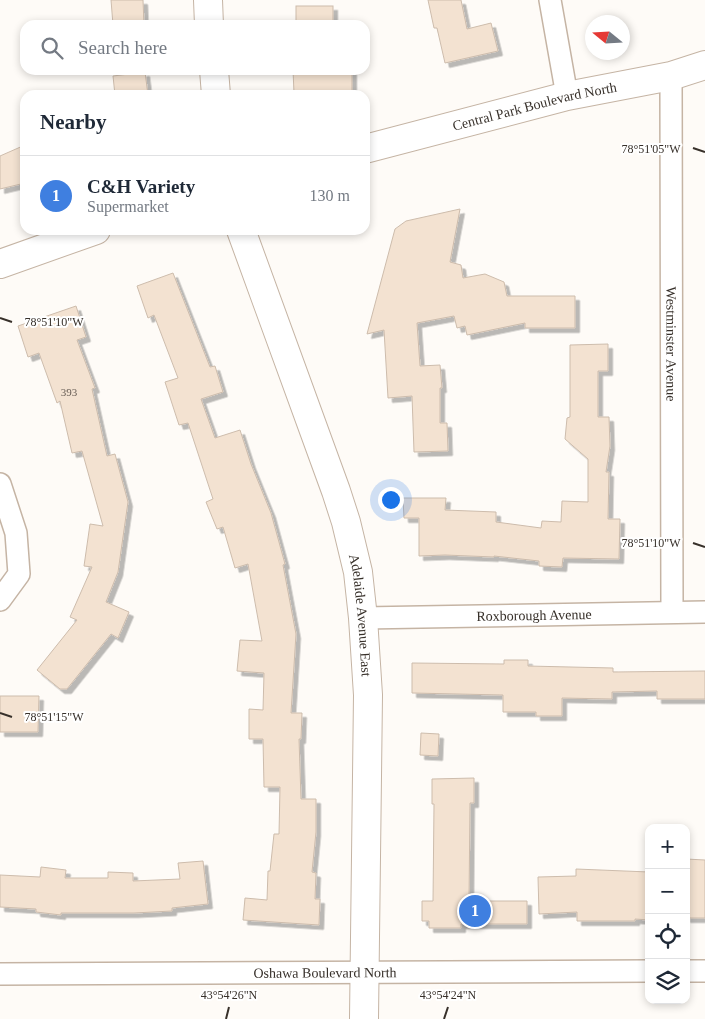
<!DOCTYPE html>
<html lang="en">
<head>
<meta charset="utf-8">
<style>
	:root { --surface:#fff; --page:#f6f6f7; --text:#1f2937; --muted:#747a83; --line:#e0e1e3; --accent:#4e73e7 }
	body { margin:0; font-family:"Times New Roman",serif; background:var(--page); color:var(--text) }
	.controls { position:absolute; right:15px; bottom:15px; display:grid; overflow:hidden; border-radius:10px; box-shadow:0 2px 8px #0003 }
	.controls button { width:45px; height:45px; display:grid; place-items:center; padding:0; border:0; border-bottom:1px solid var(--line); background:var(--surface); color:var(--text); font:25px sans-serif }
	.compass { position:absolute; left:585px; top:15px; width:45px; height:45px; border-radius:50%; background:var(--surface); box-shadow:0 2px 8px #0003; rotate:288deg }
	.you { position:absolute; left:390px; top:499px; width:18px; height:18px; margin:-12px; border:4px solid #fff; border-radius:50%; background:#1a73e8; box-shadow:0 0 0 8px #1a73e833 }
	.badge { display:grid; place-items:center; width:32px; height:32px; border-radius:50%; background:var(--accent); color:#fff; font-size:16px; font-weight:700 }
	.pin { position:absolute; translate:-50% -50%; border:2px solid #fff; box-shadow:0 1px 5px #0006 }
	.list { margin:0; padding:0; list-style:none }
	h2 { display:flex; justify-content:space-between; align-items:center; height:65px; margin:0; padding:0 20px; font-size:21px }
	h2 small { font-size:16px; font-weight:400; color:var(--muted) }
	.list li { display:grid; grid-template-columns:32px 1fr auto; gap:15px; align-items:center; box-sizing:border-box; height:80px; padding:0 20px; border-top:1px solid var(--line) }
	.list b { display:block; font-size:19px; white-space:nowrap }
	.list p { margin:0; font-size:16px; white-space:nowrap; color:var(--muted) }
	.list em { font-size:16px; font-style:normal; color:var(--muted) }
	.icon { flex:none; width:28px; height:28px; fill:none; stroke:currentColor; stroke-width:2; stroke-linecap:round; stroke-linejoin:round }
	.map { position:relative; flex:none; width:705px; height:1019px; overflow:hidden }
	.search { position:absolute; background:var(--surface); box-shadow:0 2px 8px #0003; left:20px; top:20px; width:350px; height:55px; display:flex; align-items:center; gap:12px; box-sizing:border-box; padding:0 18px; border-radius:15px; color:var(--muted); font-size:19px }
	.panel { position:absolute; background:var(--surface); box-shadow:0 2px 8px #0003; left:20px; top:90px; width:350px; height:145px; border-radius:15px }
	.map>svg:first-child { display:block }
</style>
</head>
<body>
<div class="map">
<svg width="705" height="1019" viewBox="0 0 705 1019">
	<defs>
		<filter id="shadow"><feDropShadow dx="4.5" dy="4.5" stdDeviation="0" flood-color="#0004"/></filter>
	</defs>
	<rect width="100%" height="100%" fill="#fefbf7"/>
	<g fill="#f3e2d1" stroke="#cdbcac" filter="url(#shadow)">
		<path d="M111 0H143L144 25H113Z"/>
		<path d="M428 0H461L467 29 491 23 498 51 445 63 437 28H434Z"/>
		<rect x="296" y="6" width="37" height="19"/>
		<path d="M293 70H352V93H294Z"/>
		<path d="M145 72 148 95H115L113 76Z"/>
		<path d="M25 145V183L0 189V156Z"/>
		<path d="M460 209 450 262 461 265 463 278 485 274 504 282 507 296H575V328H525V323L467 335 465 326 457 328 454 316 417 323 420 366 440 365 442 388H440V423H447L448 451 414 452 412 396 388 398 384 330 367 334 395 229 406 221Z"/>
		<path d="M173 273 210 367 215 366 223 392 201 399 215 438 240 430 251 464 271 513 285 564 283 565 296 634 291 713H302L301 739H299L301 799H316V832L312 872 316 873 315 899H320L319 925 243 920 245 898 267 900 268 871H270L274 834H279L280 787H264L263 739H249V709L263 710 264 673 237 671 240 640 262 641 248 564 235 568 223 527 217 529 206 502 213 499 188 423 179 425 165 382 178 378 154 315 148 318 137 286Z"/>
		<path d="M76 306 86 337 77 340 95 388 92 389 107 456 115 454 128 502 118 572 106 602 129 612 118 638 111 634 67 689H60L37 670 77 620 70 617 92 567 84 566 90 524 103 526 82 451 72 453 60 401 57 403 39 353 28 357 18 326Z"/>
		<path d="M608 344V371H598V417H609L610 446 606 472H609L608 519H620L619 559 563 558 562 567 539 566V561L494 556V557L445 555 419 556V518H404L403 498H446L445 510 496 512V522L541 528 542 521 561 522 562 501 588 502V459L565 439 567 418 570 417V345Z"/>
		<path d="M504 660H528V666L613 668V672L705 671V699H657V691L612 692V699L562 698V716H536V712H503V695L412 693V663L504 664Z"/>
		<path d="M0 696H39L38 732H0Z"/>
		<path d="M421 733 439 734 438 756 420 755Z"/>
		<path d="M474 778V803H470L469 901H527V924H461V928H429V921H422V901H433L434 804H432V779Z"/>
		<path d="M686 859 705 860V918H686Z"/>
		<path d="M203 861 208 904 172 908V911L134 913H61V915L36 912V909L0 907V875L40 877 41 867 66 870 65 878H108V872L133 873V881L180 879 178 863Z"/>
		<path d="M576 869 649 872V920L635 919V921H577V912L539 914 538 877 576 876Z"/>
	</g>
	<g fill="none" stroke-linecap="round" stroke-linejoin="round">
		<g stroke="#c5b4a4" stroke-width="24">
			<g id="street">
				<path d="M550 0 567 96"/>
				<path id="s1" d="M671 76 672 612"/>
				<path d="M0 484 16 533 19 574 0 600"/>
				<path id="s2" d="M363 618 705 612"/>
				<path d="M686 971H705"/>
				<path id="s3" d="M0 974 649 971"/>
			</g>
		</g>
		<g stroke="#c5b4a4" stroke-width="30">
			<g id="secondary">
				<path d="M208 0 209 25"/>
				<path d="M214 70 216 95"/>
				<path id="s4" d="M365 149 567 96 671 76 705 65"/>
				<path id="s5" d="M241 230 336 491 346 522 358 572 363 618 368 695 364 1019"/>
				<path d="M0 264 96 230"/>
			</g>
		</g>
		<use href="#street" stroke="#fff" stroke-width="21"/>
		<use href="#secondary" stroke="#fff" stroke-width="28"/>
	</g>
	<path fill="none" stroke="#37302a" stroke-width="2" d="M693 148 705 152M0 318 12 322M693 543 705 547M0 713 12 717M226 1019 229 1007M444 1019 448 1007"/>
	<g text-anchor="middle" stroke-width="4" stroke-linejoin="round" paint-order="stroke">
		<g font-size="11" fill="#665c54">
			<text x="69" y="396">393</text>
		</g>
		<g font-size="14" fill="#37302a" stroke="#fff">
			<text dy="5" stroke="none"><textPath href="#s4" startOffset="175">Central Park Boulevard North</textPath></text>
			<text dy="5" stroke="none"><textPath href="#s1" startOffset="268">Westminster Avenue</textPath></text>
			<text dy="5" stroke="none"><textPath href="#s5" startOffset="405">Adelaide Avenue East</textPath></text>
			<text dy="5" stroke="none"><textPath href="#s2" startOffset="171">Roxborough Avenue</textPath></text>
			<text dy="5" stroke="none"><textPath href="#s3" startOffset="325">Oshawa Boulevard North</textPath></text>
		</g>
	</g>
	<g font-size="12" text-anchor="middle" fill="#37302a" stroke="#fff" stroke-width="4" stroke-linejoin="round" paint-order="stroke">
		<text x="651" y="153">78°51'05"W</text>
		<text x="54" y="326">78°51'10"W</text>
		<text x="651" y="547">78°51'10"W</text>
		<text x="54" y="721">78°51'15"W</text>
		<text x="229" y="999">43°54'26"N</text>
		<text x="448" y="999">43°54'24"N</text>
	</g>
</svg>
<div class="controls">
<button>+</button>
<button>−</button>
<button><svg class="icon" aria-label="locate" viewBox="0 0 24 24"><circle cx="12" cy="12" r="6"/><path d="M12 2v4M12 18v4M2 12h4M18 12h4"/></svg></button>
<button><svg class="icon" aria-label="layers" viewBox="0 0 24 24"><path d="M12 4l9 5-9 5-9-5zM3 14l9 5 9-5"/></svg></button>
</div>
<svg class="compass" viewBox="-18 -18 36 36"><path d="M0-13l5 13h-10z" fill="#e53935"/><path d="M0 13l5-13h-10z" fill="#747a83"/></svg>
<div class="you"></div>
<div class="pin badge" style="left:475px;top:911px;background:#3f7fe0">1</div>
<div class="search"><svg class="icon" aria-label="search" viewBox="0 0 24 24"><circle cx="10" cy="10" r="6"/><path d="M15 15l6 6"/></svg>Search here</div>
<section class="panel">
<h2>Nearby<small></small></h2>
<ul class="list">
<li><span class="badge" style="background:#3f7fe0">1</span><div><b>C&amp;H Variety</b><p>Supermarket</p></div><em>130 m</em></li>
</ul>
</section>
</div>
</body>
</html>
